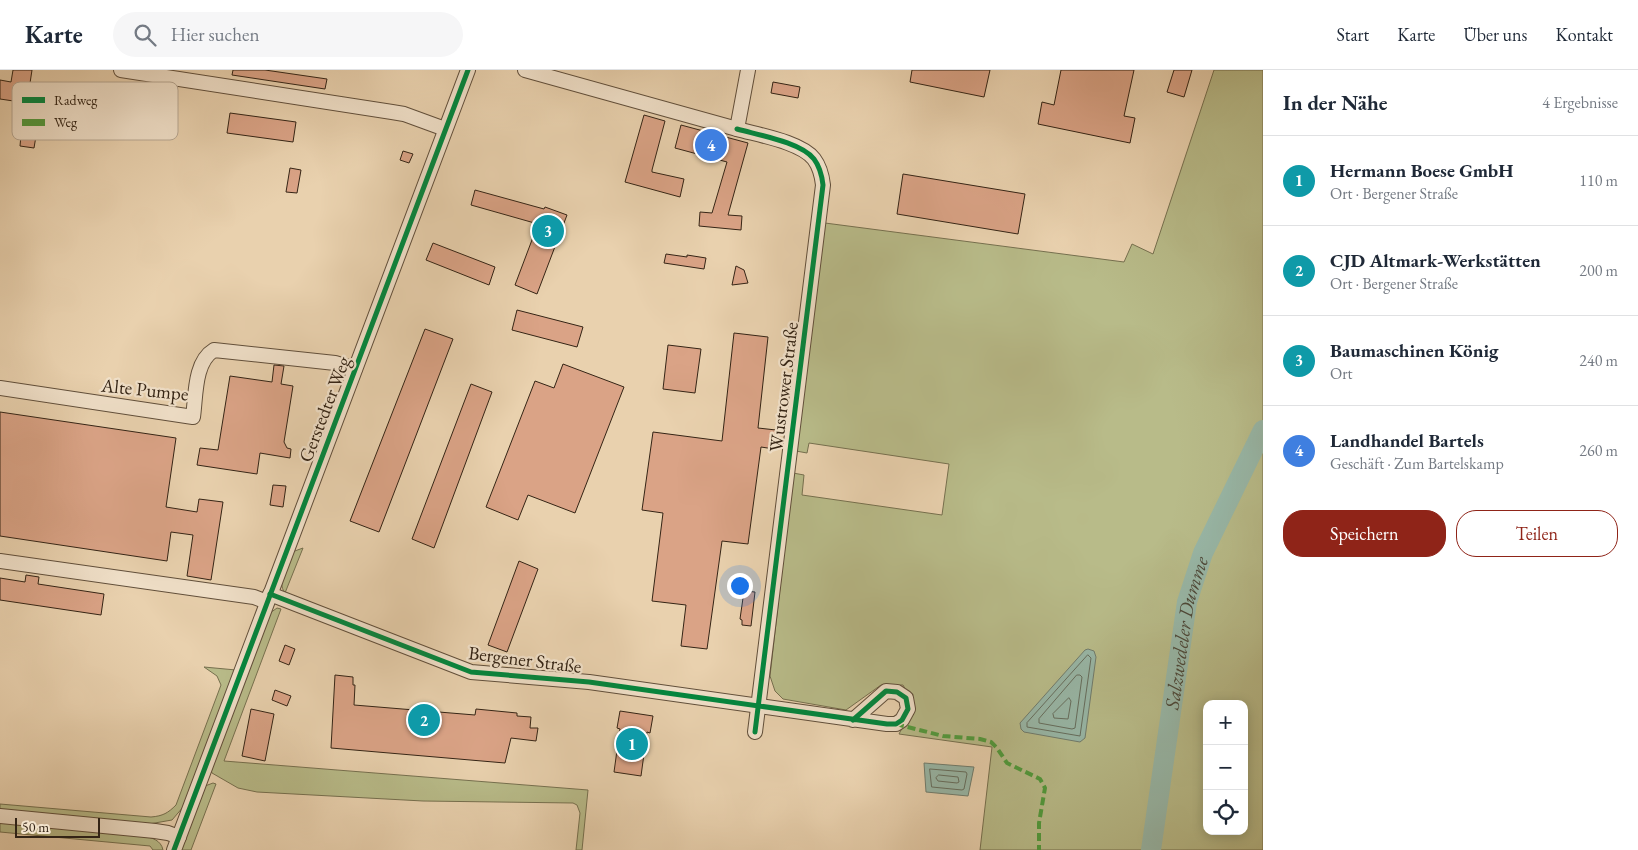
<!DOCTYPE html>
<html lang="de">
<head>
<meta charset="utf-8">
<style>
	:root { --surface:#fff; --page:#f6f6f7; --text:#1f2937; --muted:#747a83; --line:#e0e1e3; --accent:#8f2418 }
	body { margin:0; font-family:"EB Garamond",serif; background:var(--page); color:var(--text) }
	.controls { position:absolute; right:15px; bottom:15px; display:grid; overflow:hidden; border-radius:10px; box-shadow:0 2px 12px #0003 }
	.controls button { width:45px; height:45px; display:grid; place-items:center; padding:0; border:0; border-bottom:1px solid var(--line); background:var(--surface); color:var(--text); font:25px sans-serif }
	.scale { position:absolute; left:15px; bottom:12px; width:85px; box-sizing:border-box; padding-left:5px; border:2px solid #342415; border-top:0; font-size:14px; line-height:18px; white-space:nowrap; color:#342415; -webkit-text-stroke:4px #f1e1ca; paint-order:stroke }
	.you { position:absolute; left:739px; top:515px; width:18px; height:18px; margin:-12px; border:4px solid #fff; border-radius:50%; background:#1a73e8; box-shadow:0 0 0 8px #1a73e833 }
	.badge { display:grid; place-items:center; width:32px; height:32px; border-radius:50%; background:var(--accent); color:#fff; font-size:16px; font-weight:700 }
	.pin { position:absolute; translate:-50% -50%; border:2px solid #fff; box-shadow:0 1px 5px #0006 }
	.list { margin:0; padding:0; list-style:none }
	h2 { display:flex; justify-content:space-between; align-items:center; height:65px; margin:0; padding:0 20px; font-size:21px }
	h2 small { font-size:16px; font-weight:400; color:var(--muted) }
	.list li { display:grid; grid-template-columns:32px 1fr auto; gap:15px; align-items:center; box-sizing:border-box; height:90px; padding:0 20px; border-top:1px solid var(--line) }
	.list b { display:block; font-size:19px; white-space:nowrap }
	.list p { margin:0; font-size:16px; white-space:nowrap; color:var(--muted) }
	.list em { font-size:16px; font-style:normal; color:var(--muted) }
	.actions { display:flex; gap:10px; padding:15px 20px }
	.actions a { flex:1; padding:11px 0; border:1px solid var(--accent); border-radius:20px; text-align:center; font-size:18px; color:var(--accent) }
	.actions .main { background:var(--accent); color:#fff }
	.icon { flex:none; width:28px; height:28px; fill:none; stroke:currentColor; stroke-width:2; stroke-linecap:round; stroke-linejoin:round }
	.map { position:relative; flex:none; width:1263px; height:780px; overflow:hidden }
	header { display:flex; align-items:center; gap:30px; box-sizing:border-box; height:70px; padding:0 25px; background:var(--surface); border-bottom:1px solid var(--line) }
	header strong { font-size:24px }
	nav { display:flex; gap:28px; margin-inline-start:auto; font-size:18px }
	.search { width:350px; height:45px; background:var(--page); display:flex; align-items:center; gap:12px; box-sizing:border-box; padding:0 18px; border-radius:28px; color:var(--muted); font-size:19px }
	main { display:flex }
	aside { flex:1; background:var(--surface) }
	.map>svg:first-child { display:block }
</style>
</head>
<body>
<header>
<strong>Karte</strong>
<div class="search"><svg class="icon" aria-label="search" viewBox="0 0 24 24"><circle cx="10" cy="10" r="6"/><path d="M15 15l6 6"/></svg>Hier suchen</div>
<nav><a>Start</a><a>Karte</a><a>Über uns</a><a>Kontakt</a></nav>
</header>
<main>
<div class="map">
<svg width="1263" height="780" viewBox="0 0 1263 780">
	<rect width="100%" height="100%" fill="#e9d1ae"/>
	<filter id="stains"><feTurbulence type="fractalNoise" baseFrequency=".004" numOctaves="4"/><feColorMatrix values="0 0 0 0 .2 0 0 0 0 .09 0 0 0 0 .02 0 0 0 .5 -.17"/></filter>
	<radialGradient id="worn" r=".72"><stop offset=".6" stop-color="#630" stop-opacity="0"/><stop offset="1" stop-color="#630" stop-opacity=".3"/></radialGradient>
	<g fill="#b8bb89" stroke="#76704f" fill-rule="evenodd">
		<path d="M1214 0H1263V780H980L992 677 899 664 914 635 903 615H881L846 640 783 629 775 621 770 606 793 403 804 405 802 425 942 445 949 394 809 373 807 383 796 381 825 153 1124 192 1132 174 1153 184ZM1207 634H1244V761H1207Z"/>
		<path d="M303 478 285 523C276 512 288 494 292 482Z"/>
		<path d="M277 538 281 539 224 691 588 720 582 780H576L580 743 577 735 573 733 423 731 257 722 238 718 212 703 210 699 270 543Z"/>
		<path d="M204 597 236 600 184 736 172 750 149 754 0 740V734L151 747C163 746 168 743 176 735L221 615 217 606Z"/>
		<path d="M213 713 216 714 191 780H179L205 716Z"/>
		<path d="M0 751 144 766C152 768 161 770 163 780H153L150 776 0 762Z"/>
	</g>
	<g fill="#98b7a7" stroke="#707c6d">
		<path d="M1088 579 1094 581 1096 587 1085 668 1080 672 1024 662 1021 659 1020 653 1085 580Z"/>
		<path d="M924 693 974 697 968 726 926 722Z"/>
	</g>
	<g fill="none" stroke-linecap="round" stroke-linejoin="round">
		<g stroke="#666e5e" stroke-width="1">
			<path d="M1088 585 1091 588 1080 666 1027 657V653Z"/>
			<path d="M1077 605H1080L1082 607 1075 658 1072 659 1039 653V649Z"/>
			<path d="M1069 628 1071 631 1068 649 1054 648 1053 644Z"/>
			<path d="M930 699 966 702 967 704 964 719 962 720 932 717Z"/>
			<path d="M939 705 958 707 959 712 957 713 938 711 936 708Z"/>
		</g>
		<path stroke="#98b7a7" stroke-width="20" id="s1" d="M1151 780 1187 532 1203 483 1263 360"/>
	</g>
	<g fill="#daa386" stroke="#342415">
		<path d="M13 0H32L27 33 0 29V10L11 12Z"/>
		<path d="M233 0H265L327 9 325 19 232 5Z"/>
		<path d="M912 0H990L984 27 910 12Z"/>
		<path d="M1061 0H1134L1124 46 1135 48 1130 73 1038 54 1042 32 1054 35Z"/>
		<path d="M1174 0H1192L1184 27 1167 22Z"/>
		<path d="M773 12 800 17 798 28 771 23Z"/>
		<path d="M230 43 296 52 293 72 227 63Z"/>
		<path d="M644 45 665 51 652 100V102L684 109 680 127 625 112Z"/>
		<path d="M681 55 748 73 728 145 742 146 741 160 699 156 700 142 712 143 727 92 675 78Z"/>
		<path d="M21 65 36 66 34 78 20 76Z"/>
		<path d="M403 81 413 84 409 93 400 90Z"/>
		<path d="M290 98 301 100 297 123 286 122Z"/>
		<path d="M903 104 1025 124 1018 164 897 144Z"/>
		<path d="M475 120 544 139 545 137 567 145 537 224 515 215 538 154 471 135Z"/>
		<path d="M433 173 495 197 489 215 426 190Z"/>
		<path d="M666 184 687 187V185L706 188 704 199 664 193Z"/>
		<path d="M736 196 744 200 748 213 732 215Z"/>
		<path d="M517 240 583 257 577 277 512 260Z"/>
		<path d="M425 259 453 269 379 462 350 451Z"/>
		<path d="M734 263 768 267 758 358 776 360 774 379 761 377 748 474 722 471 707 579 681 576 686 535 652 531 663 443 642 440 653 362 722 371Z"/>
		<path d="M668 275 701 279 695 323 663 319Z"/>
		<path d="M563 294 624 317 575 443 528 425 518 450 486 437 535 311 554 318Z"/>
		<path d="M274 295 284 296 281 314 293 316 284 372 287 378 291 379 290 388 260 383 257 404 197 395 200 378 218 380 230 306 272 312Z"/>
		<path d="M471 314 492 322 434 478 412 469Z"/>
		<path d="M0 342 176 368 166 437 197 442 199 429 223 432 211 510 187 506 193 465 171 462 167 491 0 466Z"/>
		<path d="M273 415 286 416 283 437 270 435Z"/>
		<path d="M519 491 538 499 507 582 488 575Z"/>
		<path d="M26 505 39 507 38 514 104 524 101 545 0 530V508L25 512Z"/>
		<path d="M744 521 755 522 751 556 742 555V550L740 549Z"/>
		<path d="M285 575 295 579 289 595 279 591Z"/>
		<path d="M335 605 353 607V615H355L354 635 475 645 476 639 517 643V646L531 647 530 658H538L536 671 511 668 505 693 331 678Z"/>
		<path d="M275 620 291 626 287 636 272 630Z"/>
		<path d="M251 639 274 644 265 691 242 686Z"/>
		<path d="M620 641 653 646 650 663 647 662 641 706 614 702 620 659 617 658Z"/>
	</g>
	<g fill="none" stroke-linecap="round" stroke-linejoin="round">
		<g stroke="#614f3b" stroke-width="16">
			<g id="minor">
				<path d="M121 0 392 42 404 44 445 59"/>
				<path d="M525 0 737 59 748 0"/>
				<path d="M737 59C758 65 801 72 814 89 820 97 822 106 823 115L755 662"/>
				<path d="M0 318 193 347C196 326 194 292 214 280L335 293 355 299"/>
				<path d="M0 491 254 527 267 532"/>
				<path d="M270 524 471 602 589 612 887 654H896L902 650 908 639 906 628 897 622 886 621 853 650"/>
				<path d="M0 746 155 761 168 763 179 767"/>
				<path d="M174 780 468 0"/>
			</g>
		</g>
		<use href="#minor" stroke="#f1e1ca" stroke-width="14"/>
		<path stroke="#519b3d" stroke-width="4" stroke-dasharray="8 4" stroke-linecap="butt" d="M896 654 943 666 980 669 991 672 997 678 1007 693 1040 709 1045 718 1039 753V780"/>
		<g stroke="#f1e1ca" stroke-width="8">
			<g id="cycleway">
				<path d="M737 59C758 65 801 72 814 89 820 97 822 106 823 115L755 662"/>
				<path d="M270 524 471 602 589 612 887 654H896L902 650 908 639 906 628 897 622 886 621 853 650"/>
				<path d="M174 780 468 0"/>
			</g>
		</g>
		<use href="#cycleway" stroke="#00873e" stroke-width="5"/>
	</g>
	<g text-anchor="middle" stroke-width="4.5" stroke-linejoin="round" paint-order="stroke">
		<g font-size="19" fill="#342415" stroke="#f1e1ca">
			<text transform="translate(783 317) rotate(-83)" y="7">Wustrower Straße</text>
			<text transform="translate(145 319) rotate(6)" y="7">Alte Pumpe</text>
			<text transform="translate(324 339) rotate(-69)" y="7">Gerstedter Weg</text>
			<text transform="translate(525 589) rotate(7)" y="7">Bergener Straße</text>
		</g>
		<g font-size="20" font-style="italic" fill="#4d493a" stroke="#f1e1ca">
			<text dy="7" stroke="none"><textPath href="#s1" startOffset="220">Salzwedeler Dumme</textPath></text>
		</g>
	</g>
	<rect x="12" y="12" width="166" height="58" rx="8" fill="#f1e1ca" stroke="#b8a894" stroke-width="1"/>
	<rect x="22" y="27" width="23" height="6" fill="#00873e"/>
	<rect x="22" y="49" width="23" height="7" fill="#519b3d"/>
	<g font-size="14" fill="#342415">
		<text x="54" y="35">Radweg</text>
		<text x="54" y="57">Weg</text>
	</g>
	<rect width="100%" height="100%" filter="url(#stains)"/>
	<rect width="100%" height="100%" fill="url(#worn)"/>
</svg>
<div class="controls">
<button>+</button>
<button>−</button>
<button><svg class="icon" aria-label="locate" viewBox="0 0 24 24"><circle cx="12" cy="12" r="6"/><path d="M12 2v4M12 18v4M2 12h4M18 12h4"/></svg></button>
</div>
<div class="scale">50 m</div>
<div class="you"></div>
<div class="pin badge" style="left:632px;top:674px;background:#0f9aa8">1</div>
<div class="pin badge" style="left:424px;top:650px;background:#0f9aa8">2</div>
<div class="pin badge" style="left:548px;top:161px;background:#0f9aa8">3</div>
<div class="pin badge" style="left:711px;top:75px;background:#3f7fe0">4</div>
</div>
<aside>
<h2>In der Nähe<small>4 Ergebnisse</small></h2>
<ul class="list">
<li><span class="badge" style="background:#0f9aa8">1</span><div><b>Hermann Boese GmbH</b><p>Ort · Bergener Straße</p></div><em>110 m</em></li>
<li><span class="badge" style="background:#0f9aa8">2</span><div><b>CJD Altmark-Werkstätten</b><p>Ort · Bergener Straße</p></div><em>200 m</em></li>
<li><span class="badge" style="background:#0f9aa8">3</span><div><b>Baumaschinen König</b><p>Ort</p></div><em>240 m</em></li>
<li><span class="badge" style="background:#3f7fe0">4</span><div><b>Landhandel Bartels</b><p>Geschäft · Zum Bartelskamp</p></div><em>260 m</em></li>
</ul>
<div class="actions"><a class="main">Speichern</a><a>Teilen</a></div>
</aside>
</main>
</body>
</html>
